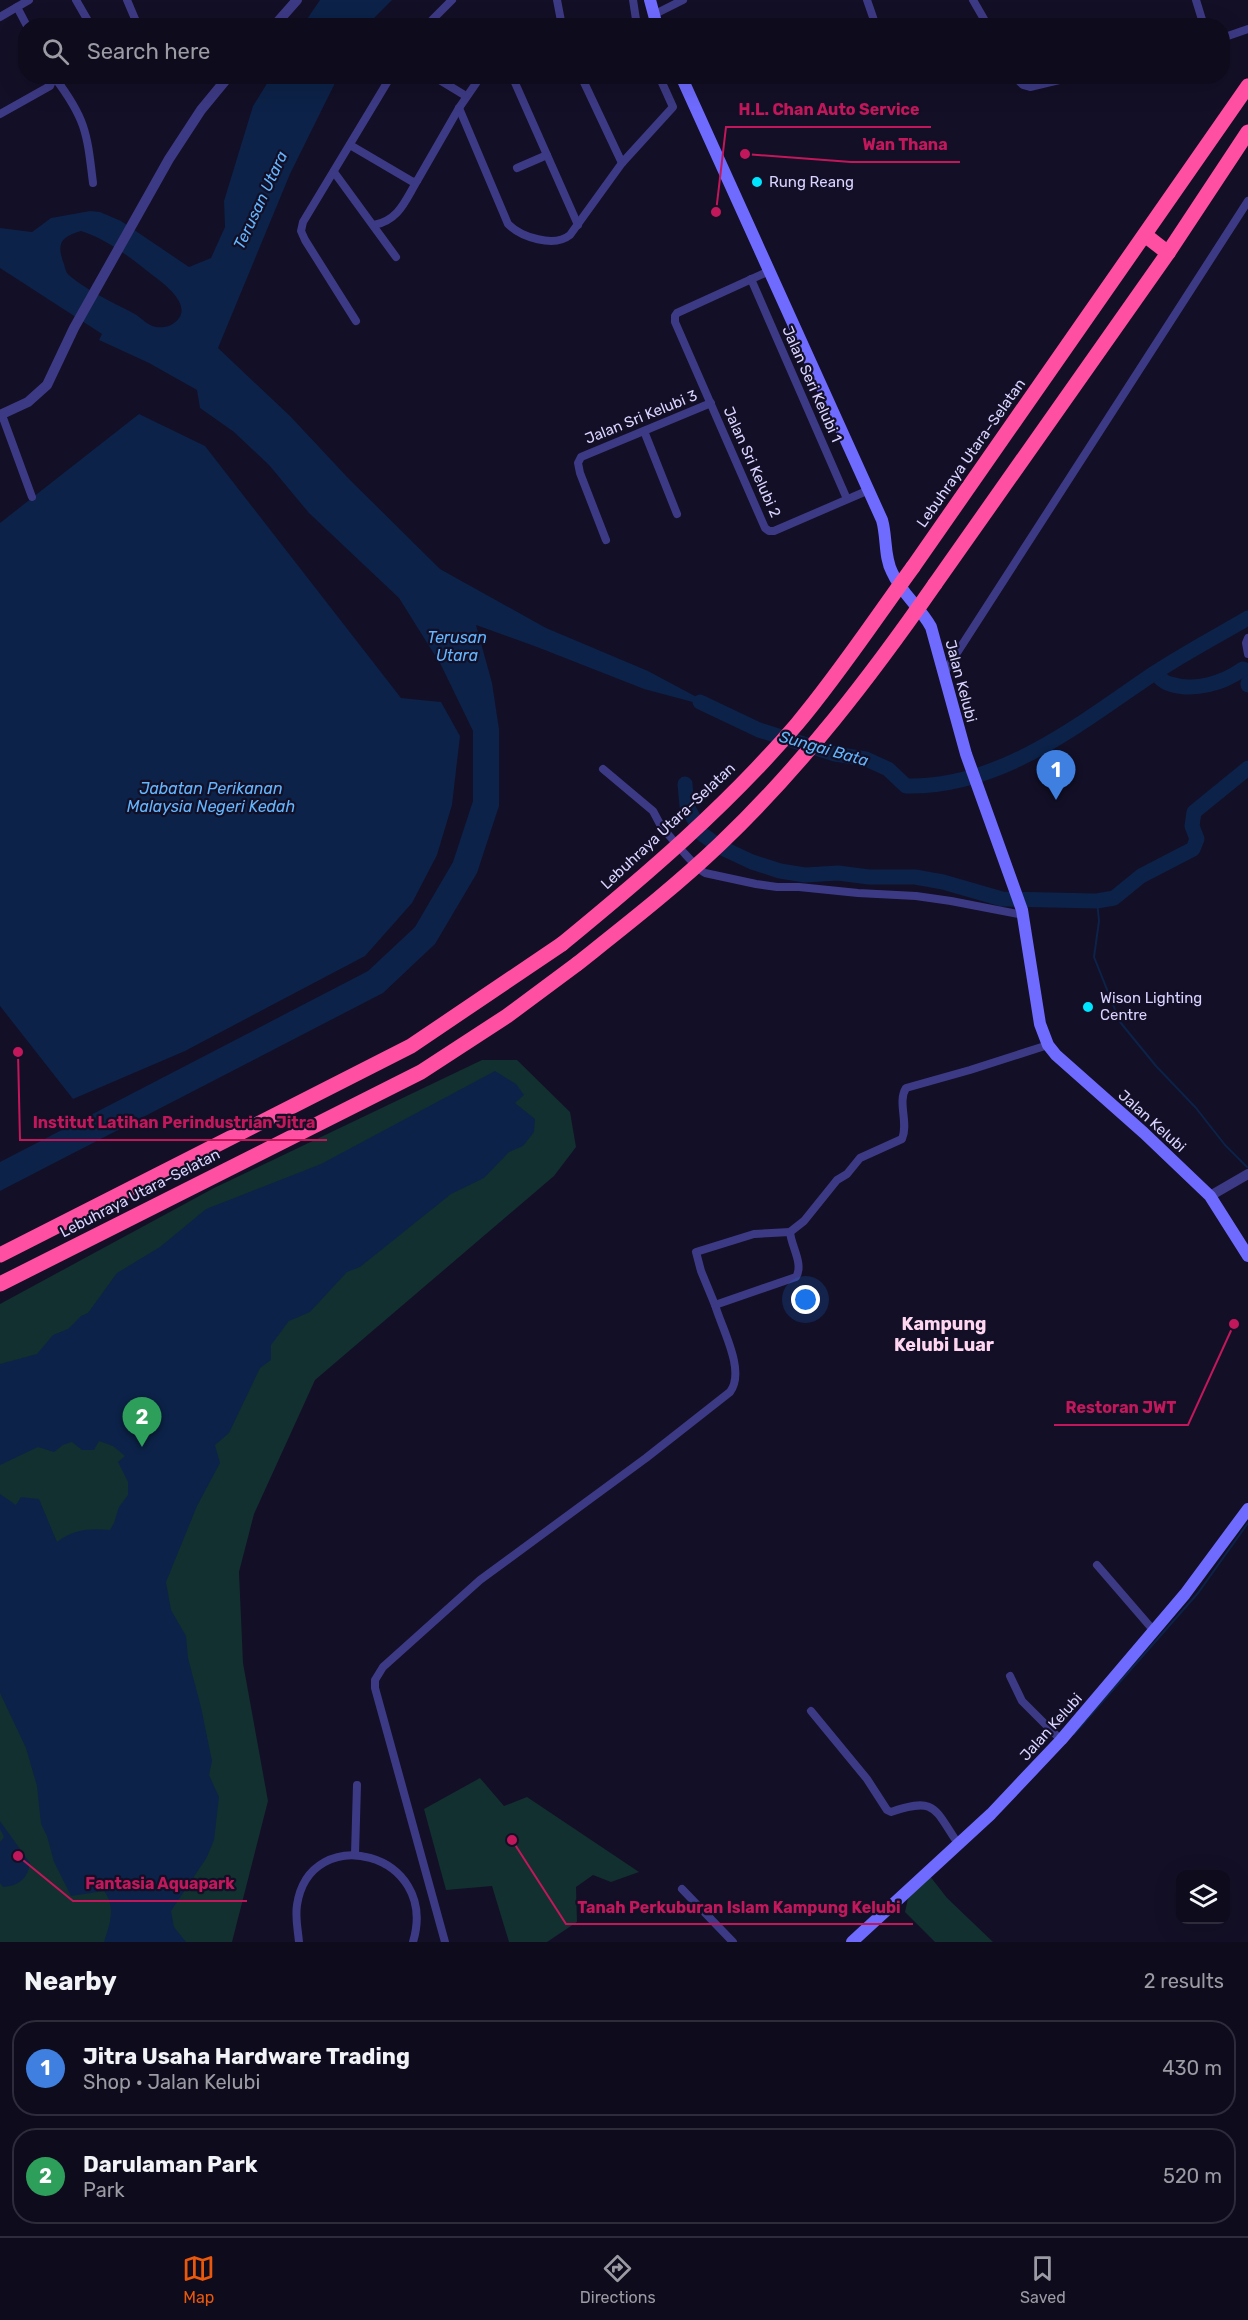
<!DOCTYPE html>
<html lang="en">
<head>
<meta charset="utf-8">
<style>
	:root { --surface:#0e0b1c; --page:#1c1929; --text:#f1f3f6; --muted:#9b9ba3; --line:#2e2b3b; --accent:#ea580c }
	body { margin:0; font-family:Rubik,sans-serif; background:var(--page); color:var(--text) }
	.controls { position:absolute; right:18px; bottom:18px; display:grid; overflow:hidden; border-radius:12px; box-shadow:0 6px 24px #0002 }
	.controls button { width:54px; height:54px; display:grid; place-items:center; padding:0; border:0; border-bottom:2px solid var(--line); background:var(--surface); color:var(--text); font:30px sans-serif }
	.you { position:absolute; left:806px; top:1300px; width:21px; height:21px; margin:-15px; border:4px solid #fff; border-radius:50%; background:#1a73e8; box-shadow:0 0 0 9px #1a73e833 }
	.badge { display:grid; place-items:center; width:39px; height:39px; border-radius:50%; background:var(--accent); color:#fff; font-size:20px; font-weight:700 }
	.pin { position:absolute; translate:-50% -50px; filter:drop-shadow(0 2px 3px #0008) }
	.pin::after { content:''; position:absolute; top:32px; width:21px; height:18px; background:inherit; clip-path:polygon(0 0,100% 0,50% 100%) }
	.list { margin:0; padding:0; list-style:none }
	h2 { display:flex; justify-content:space-between; align-items:center; height:78px; margin:0; padding:0 24px; font-size:26px }
	h2 small { font-size:20px; font-weight:400; color:var(--muted) }
	.list li { display:grid; grid-template-columns:39px 1fr auto; gap:18px; align-items:center; box-sizing:border-box; height:96px; margin:0 12px 12px; padding:0 12px; border:2px solid var(--line); border-radius:24px }
	.list b { display:block; font-size:22px; white-space:nowrap }
	.list p { margin:0; font-size:20px; white-space:nowrap; color:var(--muted) }
	.list em { font-size:20px; font-style:normal; color:var(--muted) }
	.icon { flex:none; width:33px; height:33px; fill:none; stroke:currentColor; stroke-width:2; stroke-linecap:round; stroke-linejoin:round }
	.map { position:relative; flex:none; width:1248px; height:1942px; overflow:hidden }
	.search { position:absolute; background:var(--surface); box-shadow:0 6px 24px #0002; left:18px; right:18px; top:18px; height:66px; display:flex; align-items:center; gap:15px; box-sizing:border-box; padding:0 21px; border-radius:24px; color:var(--muted); font-size:22px }
	.sheet { height:294px; background:var(--surface) }
	nav { display:flex; justify-content:space-around; align-items:center; box-sizing:border-box; height:84px; border-top:2px solid var(--line); background:var(--surface); font-size:16px; color:var(--muted) }
	nav a { display:grid; justify-items:center; gap:3px }
	nav .on { color:var(--accent) }
	.map>svg:first-child { display:block }
</style>
</head>
<body>
<div class="map">
<svg width="1248" height="1942" viewBox="0 0 1248 1942">
	<rect width="100%" height="100%" fill="#130f26"/>
	<g fill="#12302f">
		<path d="M482 1060H517L570 1112 576 1147 554 1176 315 1380 254 1514 239 1572 243 1663 268 1801 232 1942H0V1304L214 1188Z"/>
		<path d="M480 1778 504 1806 527 1797 639 1872 611 1882 593 1875 576 1887 577 1922 547 1942H509L492 1886 446 1890 424 1809Z"/>
		<path d="M929 1875 947 1898 993 1942H935L905 1912 909 1894Z"/>
	</g>
	<g fill="#0c2248" fill-rule="evenodd">
		<path d="M320 0H392L367 25H303Z"/>
		<path d="M271 77H338L290 174 218 348 290 416 349 479 440 569 546 628 648 671 719 709 644 689 537 647 476 625 492 683 499 729V806L477 873 435 944 383 993 0 1191V1162L368 971 415 927 453 862 473 801V731L441 665 399 598 309 513 269 465 234 432 200 408 197 390 149 363 99 340 102 334 0 268V228L32 232 51 218 90 211 100 212 121 221 189 267 211 258 225 227 224 201 253 106ZM81 231C109 240 132 259 155 277 167 286 195 308 174 323 169 327 163 328 156 327 148 326 141 317 133 313 112 302 88 291 70 276 66 273 65 268 64 264 56 243 61 237 81 231Z"/>
		<path d="M139 414 205 446 401 698 441 702 460 736 452 805 437 855 412 903 365 956 185 1051 73 1099 0 1006V523Z"/>
		<path d="M495 1071 516 1084 524 1095 515 1103 535 1119 534 1132 523 1146 509 1152 484 1178 451 1194 360 1267 347 1272 310 1312 289 1321 271 1345V1360L260 1368 229 1433 215 1445 220 1463 197 1506 166 1582 171 1610 186 1636 188 1658 201 1707 212 1761 209 1775 219 1797 214 1840 207 1857 171 1911 174 1927 186 1942H104C110 1924 116 1907 104 1891L71 1896 54 1862 47 1836 41 1824 37 1786 26 1748 0 1693V1494L16 1505 21 1497 39 1499 57 1542C73 1529 91 1528 110 1530L114 1523 119 1507 128 1495V1482L118 1462 125 1456 113 1446 99 1441 94 1450H82L72 1442 63 1445 54 1452 38 1447 0 1465V1364L37 1354 53 1335 68 1329 81 1316 88 1313 117 1273 160 1247 206 1209 321 1164Z"/>
		<path d="M0 1821 30 1863C28 1878 19 1886 3 1887L0 1883V1842L4 1837 0 1829Z"/>
	</g>
	<g fill="none" stroke-linecap="round" stroke-linejoin="round">
		<g stroke="#0c2248" stroke-width="2">
			<path d="M1097 901 1099 921 1094 957 1120 1022 1156 1066 1196 1108 1225 1145 1247 1167"/>
			<path d="M1074 1734 1198 1593 1248 1523"/>
		</g>
		<g stroke="#0c2248" stroke-width="15">
			<path d="M1155 673C1159 677 1164 683 1170 684 1195 692 1223 683 1243 669L1248 672"/>
			<path d="M1248 683V685"/>
			<path d="M700 702 759 730 835 754 866 759 888 769 906 786C1001 788 1079 724 1153 674 1183 654 1217 636 1248 618"/>
			<path d="M685 784 687 806 702 834 720 847 752 862 780 871 805 875 838 873 869 877H915L943 882 1002 899 1097 901 1114 898 1141 876 1193 849 1197 839 1192 826 1194 812 1248 768"/>
		</g>
		<g stroke="#3d3a85" stroke-width="8">
			<path d="M76 0 91 26"/>
			<path d="M127 0 138 26"/>
			<path d="M557 0 562 26"/>
			<path d="M633 0 637 26"/>
			<path d="M867 0 876 26"/>
			<path d="M973 0 988 26"/>
			<path d="M1196 0 1204 26"/>
			<path d="M17 7 27 26"/>
			<path d="M653 15 683 0"/>
			<path d="M0 17 29 0"/>
			<path d="M426 26 452 0"/>
			<path d="M933 26 943 24 948 26"/>
			<path d="M1222 38 1248 29"/>
			<path d="M433 76 466 96"/>
			<path d="M512 76 578 225"/>
			<path d="M581 76 622 163"/>
			<path d="M1014 76 1023 85 1030 87 1076 76"/>
			<path d="M55 78C86 119 87 133 93 183"/>
			<path d="M459 108 508 224C521 237 554 248 570 235L622 163 673 107 659 76"/>
			<path d="M0 114 50 86 54 76"/>
			<path d="M350 145 413 182 417 181 459 108 481 76"/>
			<path d="M517 168 547 155"/>
			<path d="M334 172 396 257"/>
			<path d="M374 225C399 220 405 201 417 181"/>
			<path d="M767 272 677 313 675 316V322L765 528 769 531H774L869 490"/>
			<path d="M751 279 847 499"/>
			<path d="M356 321 305 240 301 231 303 222 391 76"/>
			<path d="M2 415 32 497"/>
			<path d="M644 431 677 514"/>
			<path d="M606 540 580 473 578 463 581 457 711 403"/>
			<path d="M1248 638 1246 643 1248 654"/>
			<path d="M944 673 1248 201"/>
			<path d="M603 769 653 811 661 826 685 854 699 869 705 873 756 884 777 887H799L858 893 916 896 951 901 1023 915"/>
			<path d="M715 1305 701 1271 696 1252 754 1234 790 1232"/>
			<path d="M1097 1565 1154 1631"/>
			<path d="M1010 1676 1022 1701 1061 1740"/>
			<path d="M811 1711 867 1779 887 1810 891 1812C937 1796 934 1809 959 1845"/>
			<path d="M355 1854 357 1785"/>
			<path d="M682 1889 733 1942"/>
			<path d="M299 1942C298 1930 295 1918 297 1905 310 1820 440 1852 413 1942"/>
			<path d="M445 1942 375 1688V1680L383 1667 480 1580 646 1458 730 1392C746 1371 722 1329 715 1305L796 1277C804 1264 791 1246 790 1232L804 1221 837 1180 847 1174 860 1158 902 1139C909 1123 897 1102 906 1088L970 1070 1048 1045"/>
		</g>
		<g stroke="#3d3a85" stroke-width="10">
			<path d="M274 26 297 0"/>
			<path d="M0 415 28 402 47 385 74 328 169 159 201 110 229 76"/>
			<path d="M1210 1196 1248 1174"/>
		</g>
		<g stroke="#6f6bff" stroke-width="12">
			<path d="M650 0 657 26"/>
			<path d="M681 76 882 520C887 537 884 557 892 572 901 593 920 607 931 627L966 754 1022 910 1040 1024 1048 1045 1056 1055 1144 1133 1210 1196 1248 1256"/>
			<path d="M852 1942 991 1814 1061 1740 1185 1594 1248 1509"/>
		</g>
		<g stroke="#ff4fa3" stroke-width="15">
			<path d="M1145 235 1168 253"/>
			<path d="M913 567 1248 86"/>
			<path d="M935 584 1168 253 1248 132"/>
			<path d="M0 1255 411 1046 562 944"/>
			<path d="M0 1284 421 1072 507 1016 577 964"/>
		</g>
		<g stroke="#ff4fa3" stroke-width="15">
			<path d="M562 944C645 876 727 806 797 724 839 674 875 619 913 567"/>
			<path d="M577 964C626 925 675 887 720 844 802 766 871 676 935 584"/>
		</g>
	</g>
	<g fill="#00e5ff" stroke="#130f26" stroke-width="2">
		<circle cx="757" cy="182" r="6"/>
		<circle cx="1088" cy="1007" r="6"/>
	</g>
	<g text-anchor="middle" stroke-width="4.5" stroke-linejoin="round" paint-order="stroke">
		<g font-size="15" fill="#d9d4ff" stroke="#130f26" text-anchor="start">
			<text x="769" y="187">Rung Reang</text>
			<text x="1100" y="1003">Wison Lighting<tspan x="1100" dy="17">Centre</tspan></text>
		</g>
		<g font-size="15" fill="#d9d4ff" stroke="#130f26">
			<text transform="translate(812 384) rotate(66)" y="5">Jalan Seri Kelubi 1</text>
			<text transform="translate(641 417) rotate(-22)" y="5">Jalan Sri Kelubi 3</text>
			<text transform="translate(971 453) rotate(-55)" y="5">Lebuhraya Utara–Selatan</text>
			<text transform="translate(752 462) rotate(66)" y="5">Jalan Sri Kelubi 2</text>
			<text transform="translate(961 681) rotate(75)" y="5">Jalan Kelubi</text>
			<text transform="translate(668 826) rotate(-43)" y="5">Lebuhraya Utara–Selatan</text>
			<text transform="translate(1152 1121) rotate(42)" y="5">Jalan Kelubi</text>
			<text transform="translate(140 1193) rotate(-27)" y="5">Lebuhraya Utara–Selatan</text>
			<text transform="translate(1051 1727) rotate(-48)" y="5">Jalan Kelubi</text>
		</g>
		<g font-size="16" font-style="italic" fill="#62b6ff" stroke="#130f26">
			<text transform="translate(260 200) rotate(-65)" y="6">Terusan Utara</text>
			<text x="457" y="643">Terusan<tspan x="457" dy="18">Utara</tspan></text>
			<text transform="translate(824 748) rotate(16)" y="6">Sungai Bata</text>
			<text x="211" y="794">Jabatan Perikanan<tspan x="211" dy="18">Malaysia Negeri Kedah</tspan></text>
		</g>
		<g font-size="18" font-weight="bold" fill="#ffd6f0" stroke="#130f26">
			<text x="944" y="1330">Kampung<tspan x="944" dy="21">Kelubi Luar</tspan></text>
		</g>
	</g>
	<path fill="none" stroke="#c2185b" stroke-width="2" d="M716 212L726 127H931M745 154L851 162H960M18 1052L20 1140H327M1234 1324L1188 1425H1054M18 1856L73 1901H247M512 1840L566 1924H913"/>
	<g fill="#c2185b" stroke="#130f26" stroke-width="2">
		<circle cx="716" cy="212" r="6"/>
		<circle cx="745" cy="154" r="6"/>
		<circle cx="18" cy="1052" r="6"/>
		<circle cx="1234" cy="1324" r="6"/>
		<circle cx="18" cy="1856" r="6"/>
		<circle cx="512" cy="1840" r="6"/>
	</g>
	<g font-size="16" text-anchor="middle" font-weight="bold" fill="#c2185b" stroke="#130f26" stroke-width="4.5" stroke-linejoin="round" paint-order="stroke">
		<text x="829" y="115">H.L. Chan Auto Service</text>
		<text x="905" y="150">Wan Thana</text>
		<text x="174" y="1128">Institut Latihan Perindustrian Jitra</text>
		<text x="1121" y="1413">Restoran JWT</text>
		<text x="160" y="1889">Fantasia Aquapark</text>
		<text x="739" y="1913">Tanah Perkuburan Islam Kampung Kelubi</text>
	</g>
</svg>
<div class="controls">
<button><svg class="icon" aria-label="layers" viewBox="0 0 24 24"><path d="M12 4l9 5-9 5-9-5zM3 14l9 5 9-5"/></svg></button>
</div>
<div class="you"></div>
<div class="pin badge" style="left:1056px;top:800px;background:#3f7fe0">1</div>
<div class="pin badge" style="left:142px;top:1447px;background:#2e9e5b">2</div>
<div class="search"><svg class="icon" aria-label="search" viewBox="0 0 24 24"><circle cx="10" cy="10" r="6"/><path d="M15 15l6 6"/></svg>Search here</div>
</div>
<section class="sheet">
<h2>Nearby<small>2 results</small></h2>
<ul class="list">
<li><span class="badge" style="background:#3f7fe0">1</span><div><b>Jitra Usaha Hardware Trading</b><p>Shop · Jalan Kelubi</p></div><em>430 m</em></li>
<li><span class="badge" style="background:#2e9e5b">2</span><div><b>Darulaman Park</b><p>Park</p></div><em>520 m</em></li>
</ul>
</section>
<nav>
<a class="on"><svg class="icon" aria-label="map" viewBox="0 0 24 24"><path d="M3 6l6-2 6 2 6-2v14l-6 2-6-2-6 2zM9 4v14M15 6v14"/></svg>Map</a>
<a><svg class="icon" aria-label="directions" viewBox="0 0 24 24"><path d="M12 3l9 9-9 9-9-9zM9 14v-3h6M13 9l2 2-2 2"/></svg>Directions</a>
<a><svg class="icon" aria-label="saved" viewBox="0 0 24 24"><path d="M7 4h10v16l-5-4-5 4z"/></svg>Saved</a>
</nav>
</body>
</html>
